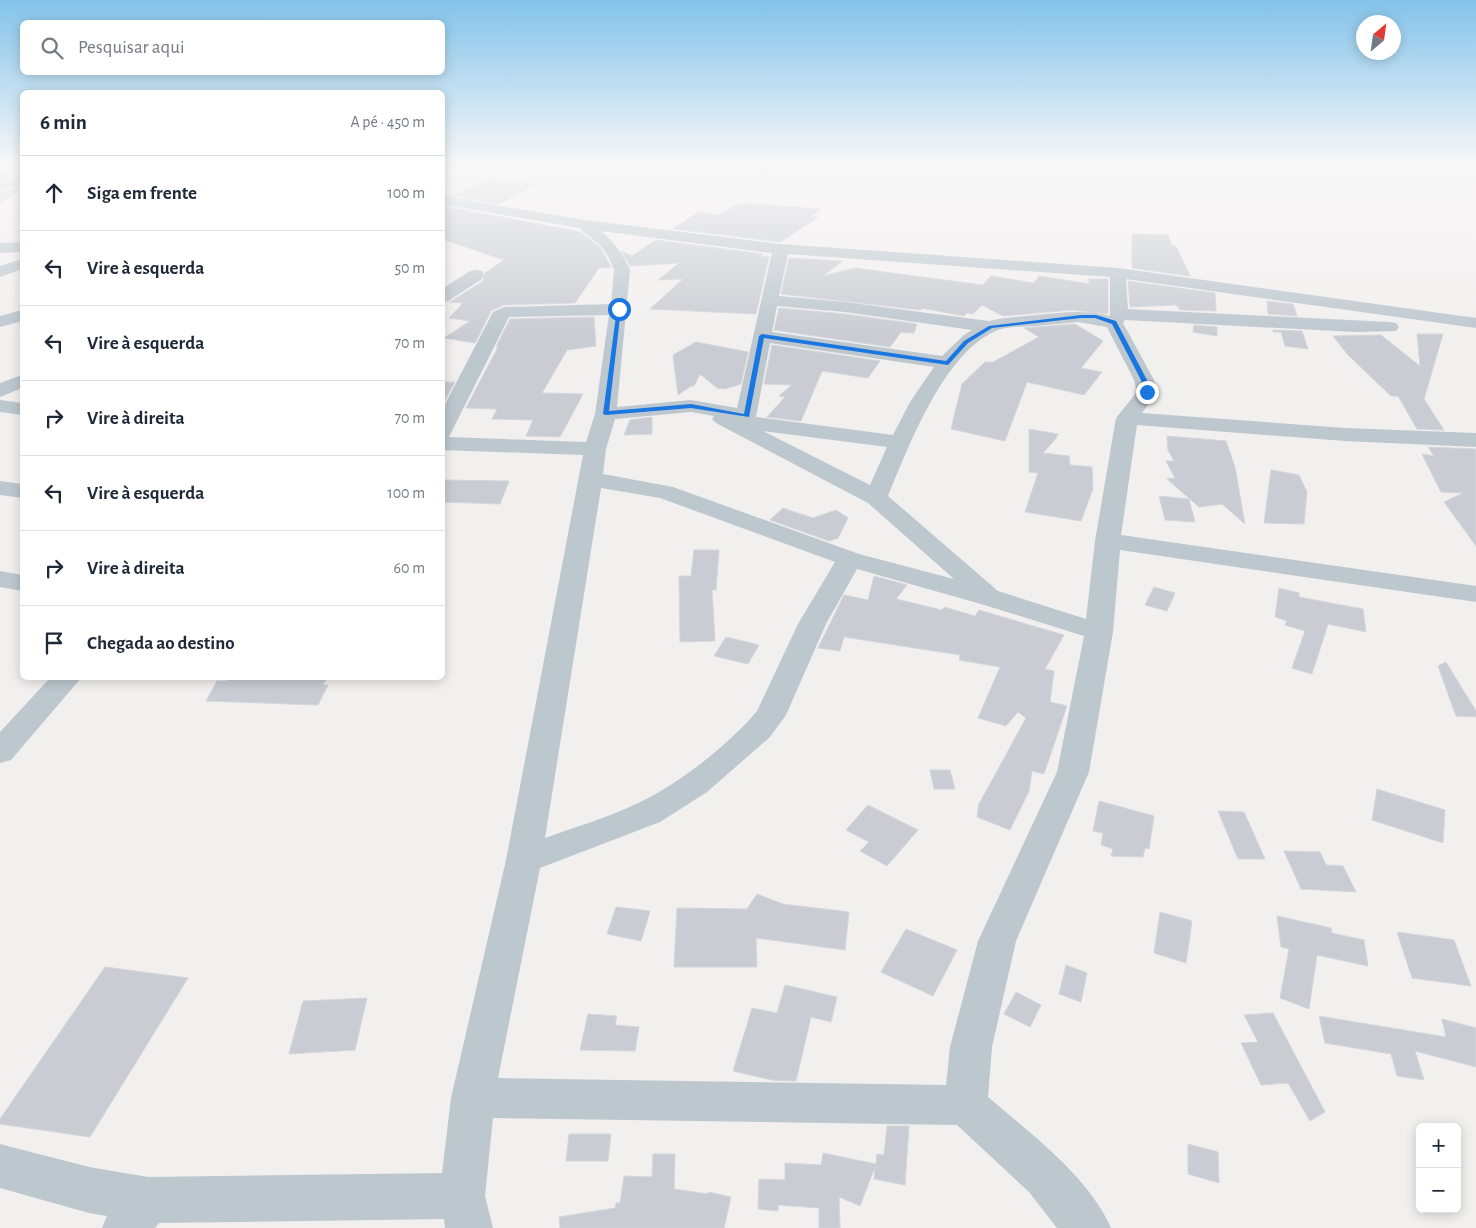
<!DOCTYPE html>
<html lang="pt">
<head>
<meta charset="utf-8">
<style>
	:root { --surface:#fff; --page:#f6f6f7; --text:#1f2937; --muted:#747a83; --line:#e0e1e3 }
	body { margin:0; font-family:"Alegreya Sans",sans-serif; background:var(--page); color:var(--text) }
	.controls { position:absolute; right:15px; bottom:15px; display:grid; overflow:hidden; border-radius:8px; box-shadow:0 2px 12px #0003 }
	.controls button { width:45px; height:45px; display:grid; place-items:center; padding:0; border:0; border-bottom:1px solid var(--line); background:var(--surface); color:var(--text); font:25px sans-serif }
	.compass { position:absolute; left:1356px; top:15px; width:45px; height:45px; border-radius:50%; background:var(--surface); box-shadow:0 2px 12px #0003; rotate:29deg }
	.stop { position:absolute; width:15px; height:15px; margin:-11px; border:4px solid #1a76e1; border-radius:50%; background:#fff }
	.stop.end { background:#1a76e1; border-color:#fff; box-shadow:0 1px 5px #0008 }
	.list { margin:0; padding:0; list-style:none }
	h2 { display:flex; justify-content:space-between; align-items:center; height:65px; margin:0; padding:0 20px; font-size:21px }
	h2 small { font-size:16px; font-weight:400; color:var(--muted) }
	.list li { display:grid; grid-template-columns:32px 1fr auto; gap:15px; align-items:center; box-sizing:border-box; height:75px; padding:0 20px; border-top:1px solid var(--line) }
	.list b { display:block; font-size:19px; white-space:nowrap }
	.list em { font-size:16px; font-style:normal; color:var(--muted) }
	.icon { flex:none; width:28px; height:28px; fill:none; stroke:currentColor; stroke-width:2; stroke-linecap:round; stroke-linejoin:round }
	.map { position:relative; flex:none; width:1476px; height:1228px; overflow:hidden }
	.search { position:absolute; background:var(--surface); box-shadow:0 2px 12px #0003; left:20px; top:20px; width:425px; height:55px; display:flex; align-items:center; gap:12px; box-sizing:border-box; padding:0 18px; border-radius:8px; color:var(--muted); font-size:19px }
	.panel { position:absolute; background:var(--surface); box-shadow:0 2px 12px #0003; left:20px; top:90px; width:425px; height:590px; border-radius:8px }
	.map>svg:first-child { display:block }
</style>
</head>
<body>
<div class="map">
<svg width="1476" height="1228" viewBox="0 0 1476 1228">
	<rect width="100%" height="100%" fill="#f2efef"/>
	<g fill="#c9ccd2" stroke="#d3d6db">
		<path d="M22 166V174L0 181V173Z"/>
		<path d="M492 178 537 184 498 204 452 196Z"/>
		<path d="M22 186V189L0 203V193Z"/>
		<path d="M740 203 822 209 812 216 818 217 781 242 673 229 699 212 718 215Z"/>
		<path d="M443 206 581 232 600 247 611 267 599 268 575 303 503 305 491 311 475 343 444 338 470 321 449 318 463 303 450 302 483 281 485 273 504 260 442 239Z"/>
		<path d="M1132 234 1168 235 1172 246H1176L1190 276 1132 268Z"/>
		<path d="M656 240 763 254 759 256 769 257 756 314 650 309 683 279 658 280 679 263 630 266 621 251 632 256Z"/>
		<path d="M789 258 843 261 823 276 855 268 983 285 991 276 1034 283 1039 276 1090 284 1088 279H1108V314L1072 310 1003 316 982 305 973 314 967 313 964 316 921 308V310L781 294Z"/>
		<path d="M1128 281 1215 293 1216 311 1180 310 1176 305 1130 307Z"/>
		<path d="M1267 301 1293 304 1297 316 1268 314Z"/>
		<path d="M779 308 845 314 917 324 914 333 901 332 890 347 774 330Z"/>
		<path d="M594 317 596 346 567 350 542 393 583 394 560 437 526 436 533 420 492 419 497 409 466 408 498 347H496L510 319Z"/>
		<path d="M1075 324 1103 341 1081 368 1102 372 1084 395 1027 382 1005 441 951 429 962 384 985 362H993L1039 337 1024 328Z"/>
		<path d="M1194 325 1217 327V336L1193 332Z"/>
		<path d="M1273 330 1302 331 1308 349 1285 346 1281 332H1273Z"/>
		<path d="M1417 334H1443L1424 399 1444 430 1417 429 1398 396H1391L1348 355 1333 336 1381 335 1420 366Z"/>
		<path d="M696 342 748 352 741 384 725 389 717 388 700 374 694 386H691L678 395 673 355Z"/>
		<path d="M772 345 880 361 868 378 822 371 801 421 767 417 785 397 779 396 792 385 764 384Z"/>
		<path d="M442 382H455L442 405Z"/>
		<path d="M652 417V434L624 435 630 420Z"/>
		<path d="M1029 429 1058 434 1056 437H1057L1043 453 1069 456 1070 465 1092 467 1093 489 1081 521 1025 512 1038 473 1029 472Z"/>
		<path d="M1167 436 1226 441 1235 467 1245 524 1222 504 1199 507 1167 479 1175 478 1166 461H1174L1168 450Z"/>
		<path d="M1428 447 1476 449V546L1444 502 1463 493 1441 492 1422 454 1434 456Z"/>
		<path d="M1271 470 1299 475 1307 492 1304 524 1264 523Z"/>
		<path d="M442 480 509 481 500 504 442 502Z"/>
		<path d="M1159 496 1189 499 1195 522 1165 520Z"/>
		<path d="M783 508 813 518 836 510 848 518 838 538 829 541 770 520Z"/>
		<path d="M694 550H719L716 590H712L715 641 680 642 679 576H691Z"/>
		<path d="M874 576 907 585 896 599 942 610 944 607 975 616 979 610 1064 635 1045 669 1054 671 1050 702 1067 706 1044 774 1032 771 1029 791 1010 830 977 817 979 804 1026 718 1018 712 1006 726 978 718 1000 667 959 660 960 655 844 637 840 651 818 648 844 595 868 600Z"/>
		<path d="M1154 587 1175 593 1167 611 1145 605Z"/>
		<path d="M1279 588 1299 593V597L1363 609 1366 632 1328 624 1312 674 1292 668 1305 631 1285 625 1287 621 1275 617Z"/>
		<path d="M726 637 759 645 748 664 714 656Z"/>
		<path d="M1446 662 1476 711V717L1456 716 1438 666Z"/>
		<path d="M230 678H327L323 685H328L318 705 206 701 217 681H227Z"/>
		<path d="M930 770H950L955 789H934Z"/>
		<path d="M1377 789 1445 810 1443 843 1372 820Z"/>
		<path d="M1099 801 1154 816 1149 849 1145 848 1143 857 1111 856 1113 849 1101 845 1103 833 1093 831Z"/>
		<path d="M868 805 918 830 887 866 860 851 869 842 846 830Z"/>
		<path d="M1218 811 1244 812 1265 859H1238Z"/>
		<path d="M1284 851 1320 852 1326 865 1343 866 1356 892 1301 889Z"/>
		<path d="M757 894 783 904 849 912 845 950 756 938 757 967H674L677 908 747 909Z"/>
		<path d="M616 907 650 911 641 941 607 934Z"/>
		<path d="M1160 912 1192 921 1186 963 1154 953Z"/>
		<path d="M1277 916 1331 928 1332 933 1364 940 1368 966 1317 955 1309 1009 1280 998 1289 949 1281 947Z"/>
		<path d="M906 929 957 950 933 996 881 972Z"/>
		<path d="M1397 932 1454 940 1471 986 1412 978Z"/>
		<path d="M1066 965 1087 973 1081 1002 1059 994Z"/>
		<path d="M105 967 188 978 90 1137 0 1124V1119Z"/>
		<path d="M785 985 837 997 831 1022 811 1017 796 1081 772 1080 733 1071 752 1008 777 1013Z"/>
		<path d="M1016 992 1041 1005 1030 1027 1004 1014Z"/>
		<path d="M367 998 355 1050 289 1054 303 1001Z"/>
		<path d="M1273 1013 1325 1112 1310 1121 1288 1083 1261 1085 1241 1043 1258 1042 1244 1015Z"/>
		<path d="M588 1014 617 1016 615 1025 639 1027 635 1051 580 1050Z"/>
		<path d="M1319 1016 1446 1037 1442 1019 1476 1028V1067L1415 1051 1424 1080 1397 1076 1391 1054 1325 1043Z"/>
		<path d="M887 1126H909L905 1185 874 1179 875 1167 860 1206 839 1197 840 1228H819V1208L778 1205V1211L758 1209 759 1179 785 1180V1163L821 1165 823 1153 876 1164 877 1154 884 1155Z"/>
		<path d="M569 1134H611L608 1161H566Z"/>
		<path d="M1188 1144 1218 1152 1219 1183 1188 1174Z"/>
		<path d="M653 1154H675L674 1189 708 1194V1192L731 1197 724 1228H560L559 1217 615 1208 616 1203H620L624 1176 652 1177Z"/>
	</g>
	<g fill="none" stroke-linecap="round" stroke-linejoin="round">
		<g fill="#bdc7ce" fill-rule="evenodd">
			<path d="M22 176V184L0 191V183Z"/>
			<path d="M442 196 584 220 781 244 1118 268 1476 318V328L1126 279 1128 309 1390 322 1396 323 1399 327 1396 331 1356 332 1125 320 1123 323 1154 380 1157 392 1142 413 1345 428 1476 433V447L1345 441 1137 425 1121 535 1476 586V602L1120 550 1113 632 1089 772 1016 941 992 1047 988 1097C1030 1133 1089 1177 1111 1228H1057L1029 1192 957 1125 493 1118 485 1196 493 1228H445L444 1219 159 1223 155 1228H102L107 1216 89 1213 0 1188V1144L89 1167 148 1177 442 1173 451 1098 506 860 583 455 442 450V410L493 312 504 307 611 304 614 270 609 258 601 246 579 228 442 204ZM601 231 772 253 737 408 691 400 617 407 630 270C623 254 614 242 601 231ZM788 254 1110 277V314L1109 316C1084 309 1061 313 1036 315 1020 317 1005 317 989 321L845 302 779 296ZM777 306 845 312 972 330 964 335 942 356 772 332ZM609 315 595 414 586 442 449 437 509 317ZM1078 322 1107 327 1134 380 1137 392 1116 418 1095 541 1086 619 998 591 888 496C909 446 944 351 998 330 1010 326 1024 327 1036 326 1050 325 1064 323 1078 322ZM770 343 934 367 910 402 893 435 756 417ZM691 412 714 416 712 419 716 423 868 503 954 579 859 554 673 487 603 474 606 449 615 419ZM763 431 887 447 870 485ZM601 488 660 498 835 562 798 624 757 711C729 745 676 786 636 804 607 818 575 827 545 838ZM857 569 981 604 1084 636 1057 772 978 941 950 1047 946 1085 498 1078 540 868 660 822 707 792 770 737 786 715 826 624Z"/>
			<path d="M22 242V252L0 253V243Z"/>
			<path d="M22 259V269L0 277V266Z"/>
			<path d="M476 270 482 271 484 275 482 279 448 301 442 302V289L470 271Z"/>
			<path d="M22 310V321L0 327V316Z"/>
			<path d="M22 375V388L0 397V383Z"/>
			<path d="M0 400 22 403V415L0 412Z"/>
			<path d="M0 481 22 484V498L0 495Z"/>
			<path d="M0 571 22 575V591L0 587Z"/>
			<path d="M50 678H81L11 760 0 763V732Z"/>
		</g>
	</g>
	<linearGradient id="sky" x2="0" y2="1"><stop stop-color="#83c3ea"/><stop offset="0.49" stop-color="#f9f8f8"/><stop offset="1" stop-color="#f9f8f8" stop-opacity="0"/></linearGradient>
	<rect width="1476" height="338" fill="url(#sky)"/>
	<path fill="#1a76e1" d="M617 308 621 309 609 411 691 404 744 414 759 336 762 334 946 361 964 341 989 326 1081 315H1096L1116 321 1147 380 1150 392 1147 394 1144 392 1141 380 1112 324 1095 318H1081L992 328 968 343 948 365 764 338 749 417 691 408 606 415 603 414Z"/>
</svg>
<div class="controls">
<button>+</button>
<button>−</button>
</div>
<svg class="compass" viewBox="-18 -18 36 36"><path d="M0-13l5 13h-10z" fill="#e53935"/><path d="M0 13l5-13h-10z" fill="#747a83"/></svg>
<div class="stop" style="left:619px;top:309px"></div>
<div class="stop end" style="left:1147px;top:392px"></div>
<div class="search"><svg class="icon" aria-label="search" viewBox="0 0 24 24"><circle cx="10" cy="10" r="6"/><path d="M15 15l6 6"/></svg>Pesquisar aqui</div>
<section class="panel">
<h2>6 min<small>A pé · 450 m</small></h2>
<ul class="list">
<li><svg class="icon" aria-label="ahead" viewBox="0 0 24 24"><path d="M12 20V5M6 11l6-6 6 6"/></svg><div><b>Siga em frente</b></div><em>100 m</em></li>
<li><svg class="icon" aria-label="left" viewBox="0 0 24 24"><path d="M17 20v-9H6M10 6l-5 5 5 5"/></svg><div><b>Vire à esquerda</b></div><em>50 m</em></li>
<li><svg class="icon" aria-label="left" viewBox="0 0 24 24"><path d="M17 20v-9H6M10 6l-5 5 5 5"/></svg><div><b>Vire à esquerda</b></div><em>70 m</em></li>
<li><svg class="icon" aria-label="right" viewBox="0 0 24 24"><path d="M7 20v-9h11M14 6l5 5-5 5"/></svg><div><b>Vire à direita</b></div><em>70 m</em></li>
<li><svg class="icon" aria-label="left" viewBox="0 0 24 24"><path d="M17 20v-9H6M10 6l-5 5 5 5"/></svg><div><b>Vire à esquerda</b></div><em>100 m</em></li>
<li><svg class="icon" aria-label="right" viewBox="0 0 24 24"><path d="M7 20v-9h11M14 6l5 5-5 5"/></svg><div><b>Vire à direita</b></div><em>60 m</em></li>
<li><svg class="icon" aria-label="arrive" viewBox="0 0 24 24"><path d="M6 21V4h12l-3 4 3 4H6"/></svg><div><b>Chegada ao destino</b></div></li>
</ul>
</section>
</div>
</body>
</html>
